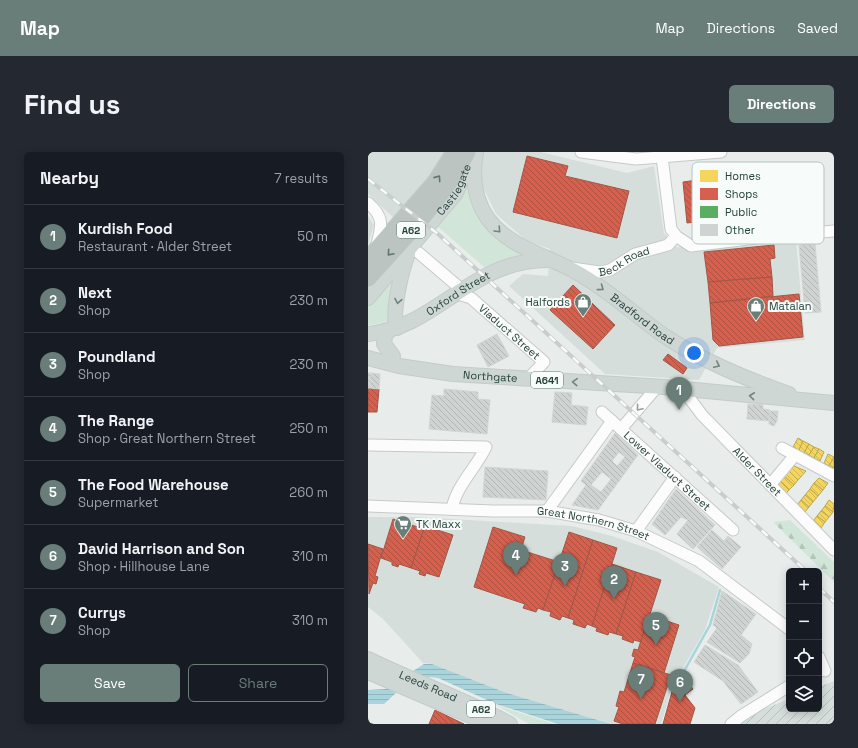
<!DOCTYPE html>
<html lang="en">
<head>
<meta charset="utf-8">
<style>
	:root { --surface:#171b24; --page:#242831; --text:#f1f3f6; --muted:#9ea1a6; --line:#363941; --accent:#697e78 }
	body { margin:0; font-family:"Space Grotesk",sans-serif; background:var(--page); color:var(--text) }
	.controls { position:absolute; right:12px; bottom:12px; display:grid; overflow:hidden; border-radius:6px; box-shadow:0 2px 10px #0003 }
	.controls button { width:36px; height:36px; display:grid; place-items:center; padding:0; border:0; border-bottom:1px solid var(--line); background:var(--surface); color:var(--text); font:20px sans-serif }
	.you { position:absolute; left:326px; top:201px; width:14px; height:14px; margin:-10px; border:3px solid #fff; border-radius:50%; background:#1a73e8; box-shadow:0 0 0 6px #1a73e833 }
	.badge { display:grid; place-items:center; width:26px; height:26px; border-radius:50%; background:var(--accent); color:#fff; font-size:13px; font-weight:700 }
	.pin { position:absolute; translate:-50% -33px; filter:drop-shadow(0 1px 2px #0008) }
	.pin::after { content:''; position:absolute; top:21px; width:14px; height:12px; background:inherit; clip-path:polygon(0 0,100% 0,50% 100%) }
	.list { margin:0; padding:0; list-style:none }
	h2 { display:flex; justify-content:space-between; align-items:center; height:52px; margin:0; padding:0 16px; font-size:17px }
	h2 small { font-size:13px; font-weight:400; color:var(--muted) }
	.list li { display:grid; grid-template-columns:26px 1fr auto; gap:12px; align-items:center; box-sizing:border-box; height:64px; padding:0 16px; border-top:1px solid var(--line) }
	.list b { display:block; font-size:15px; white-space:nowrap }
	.list p { margin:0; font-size:13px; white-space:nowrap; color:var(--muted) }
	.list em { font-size:13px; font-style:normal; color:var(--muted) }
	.actions { display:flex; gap:8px; padding:12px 16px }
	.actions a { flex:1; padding:9px 0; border:1px solid var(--accent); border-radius:6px; text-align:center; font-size:14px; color:var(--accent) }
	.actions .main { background:var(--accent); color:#fff }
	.icon { flex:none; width:22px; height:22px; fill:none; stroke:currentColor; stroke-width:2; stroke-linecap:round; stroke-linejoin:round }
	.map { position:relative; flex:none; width:466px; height:572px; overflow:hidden; border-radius:6px }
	header { display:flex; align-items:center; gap:24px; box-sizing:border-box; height:56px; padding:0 20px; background:var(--accent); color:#fff }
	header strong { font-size:19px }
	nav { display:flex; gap:22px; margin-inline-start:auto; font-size:14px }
	.intro { display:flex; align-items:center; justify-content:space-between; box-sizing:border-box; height:96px; padding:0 24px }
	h1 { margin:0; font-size:28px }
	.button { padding:10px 18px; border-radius:6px; background:var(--accent); color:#fff; font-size:14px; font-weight:700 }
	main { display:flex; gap:24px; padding:0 24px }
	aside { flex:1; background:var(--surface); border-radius:6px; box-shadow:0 2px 10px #0003 }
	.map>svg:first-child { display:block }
</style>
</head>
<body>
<header>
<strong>Map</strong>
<nav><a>Map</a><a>Directions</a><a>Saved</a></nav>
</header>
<div class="intro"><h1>Find us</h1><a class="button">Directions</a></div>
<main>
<aside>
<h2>Nearby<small>7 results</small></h2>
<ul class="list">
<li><span class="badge">1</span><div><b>Kurdish Food</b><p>Restaurant · Alder Street</p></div><em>50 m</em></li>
<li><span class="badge">2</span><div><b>Next</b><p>Shop</p></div><em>230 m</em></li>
<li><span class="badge">3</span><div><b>Poundland</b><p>Shop</p></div><em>230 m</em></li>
<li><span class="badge">4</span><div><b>The Range</b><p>Shop · Great Northern Street</p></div><em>250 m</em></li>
<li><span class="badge">5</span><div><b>The Food Warehouse</b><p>Supermarket</p></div><em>260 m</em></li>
<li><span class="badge">6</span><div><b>David Harrison and Son</b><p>Shop · Hillhouse Lane</p></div><em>310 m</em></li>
<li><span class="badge">7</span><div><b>Currys</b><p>Shop</p></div><em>310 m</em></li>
</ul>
<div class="actions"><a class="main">Save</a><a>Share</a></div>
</aside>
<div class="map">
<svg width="466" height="572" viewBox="0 0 466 572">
	<defs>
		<pattern id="industrial-furrows" width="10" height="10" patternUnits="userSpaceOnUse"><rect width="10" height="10" fill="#d6dedb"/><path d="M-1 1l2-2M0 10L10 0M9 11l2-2" fill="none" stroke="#b8c0bd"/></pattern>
		<pattern id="forest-firs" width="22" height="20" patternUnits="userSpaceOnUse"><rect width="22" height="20" fill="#d1e6d8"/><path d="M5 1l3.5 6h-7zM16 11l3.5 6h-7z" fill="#b3c6ba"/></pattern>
		<pattern id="water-rules" width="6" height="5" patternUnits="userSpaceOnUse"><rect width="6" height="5" fill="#a9d4db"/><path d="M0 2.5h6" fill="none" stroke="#91b7bd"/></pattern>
		<pattern id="homes-back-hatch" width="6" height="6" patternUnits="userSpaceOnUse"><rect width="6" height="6" fill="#f6d55c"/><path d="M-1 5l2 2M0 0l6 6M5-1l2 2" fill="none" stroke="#d3b851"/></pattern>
		<pattern id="shops-back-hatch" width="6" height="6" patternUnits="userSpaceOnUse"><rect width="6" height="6" fill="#d6604d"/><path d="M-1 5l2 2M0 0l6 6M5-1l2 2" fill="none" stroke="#ad5141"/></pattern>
		<pattern id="building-back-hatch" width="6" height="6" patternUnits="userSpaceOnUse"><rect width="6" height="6" fill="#cfd4d2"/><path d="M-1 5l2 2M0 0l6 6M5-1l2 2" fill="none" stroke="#b2b7b5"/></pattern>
	</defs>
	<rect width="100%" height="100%" fill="#e8edeb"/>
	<g fill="#d6dedb">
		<path d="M0 0H77L65 22 28 68 0 42Z"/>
		<path d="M113 0H173L259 21 286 14 296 81 309 95 338 98 428 88 437 188 349 196 331 228 237 222 141 134 155 122 180 124 182 97 159 89 128 62 115 35 111 8Z"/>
		<path d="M0 64 6 73 0 93Z"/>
		<path d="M0 365H50L204 374 244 384 290 400 351 435 337 478 304 535 293 572H243L136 540 64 512 55 511 15 467 0 455Z"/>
	</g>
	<path fill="url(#industrial-furrows)" d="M466 529V572H367L372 567 421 547V557H451V535Z"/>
	<g fill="#d1e6d8">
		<path d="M100 30 103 46 156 101 117 116 69 74 77 67Z"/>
		<path d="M31 120 23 170 0 173V154Z"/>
		<path d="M128 553 186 572H161Z"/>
	</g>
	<path fill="url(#forest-firs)" d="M422 368 466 410V430L405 370Z"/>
	<path fill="url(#water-rules)" d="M56 512H64L136 540 243 572H190L128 552 70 526 62 525 28 541 16 552H0V538L17 537Z"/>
	<g fill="url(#homes-back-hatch)" stroke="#b7a952">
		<path d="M430 286 435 289 431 298 425 295Z"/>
		<path d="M435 289 441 292 436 301 431 298Z"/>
		<path d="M441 292 446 295 441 303 436 301Z"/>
		<path d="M446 295 451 297 446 306 441 303Z"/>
		<path d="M451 297 456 300 452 309 446 306Z"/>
		<path d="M460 302 466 305 461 314 456 311Z"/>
		<path d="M466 305V316L461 314Z"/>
		<path d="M426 314 438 319 430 328 421 319Z"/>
		<path d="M421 319 430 328 426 333 416 324Z"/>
		<path d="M416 324 426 333 421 338 412 329Z"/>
		<path d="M451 326 460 331 455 338 446 331Z"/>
		<path d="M412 329 421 338 417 343 407 334Z"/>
		<path d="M446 331 455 338 450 344 442 337Z"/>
		<path d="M442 337 450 344 445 350 437 343Z"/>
		<path d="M437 343 445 350 441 355 433 348Z"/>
		<path d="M433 348 441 355 437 360 429 353Z"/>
		<path d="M461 348 466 352 465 360 457 354Z"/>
		<path d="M457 354 465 360 461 365 453 359Z"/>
		<path d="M453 359 461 365 457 370 449 364Z"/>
		<path d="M449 364 457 370 453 376 445 369Z"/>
	</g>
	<g fill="url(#shops-back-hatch)" stroke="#a15747">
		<path d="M159 4 200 14 197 24 261 39 249 86 145 60Z"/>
		<path d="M350 25 355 67 319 71 315 30Z"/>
		<path d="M406 93 407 106 402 107 404 125 340 130 336 100Z"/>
		<path d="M404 125 405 144 342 151 340 130Z"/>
		<path d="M205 133 247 173 225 197 182 158Z"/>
		<path d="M431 142 435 185 351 194 345 188 342 151Z"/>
		<path d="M300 202 319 216 315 222 295 208Z"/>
		<path d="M0 236 11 237 9 260H0Z"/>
		<path d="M25 367 56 377 43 416 31 412 30 415 24 413V410L13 406Z"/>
		<path d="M57 374 85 383 71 425 58 421 57 424 51 422 52 419 43 416Z"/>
		<path d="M125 375 157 385 153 398 191 410 175 458 170 456 168 460 155 456 157 452 106 435Z"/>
		<path d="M201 380 225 388 200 466 194 464 192 468 182 464 183 460 175 458Z"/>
		<path d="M225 388 249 396 224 474 219 472 217 476 205 472 206 468 200 466Z"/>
		<path d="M0 392 15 397 7 424 10 425 8 432 5 431 1 442Z"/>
		<path d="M244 412 268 420 248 482 241 480 240 483 228 479 229 476 224 474Z"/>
		<path d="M268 420 293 428 273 490 266 488 265 491 254 487 255 484 248 482Z"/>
		<path d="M281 463 311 473 296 521 265 511 267 505 264 504 266 497 270 498Z"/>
		<path d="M265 511 303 523 287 572H255L246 569 251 555 248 554 252 539 256 540Z"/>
		<path d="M314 521 325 537 317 543 327 556 322 572H295L305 536Z"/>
		<path d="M67 558 96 572H61Z"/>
	</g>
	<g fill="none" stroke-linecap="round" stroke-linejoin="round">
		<path stroke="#a9d4db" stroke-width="2.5" d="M315 521 342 473 352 438"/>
	</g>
	<g fill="url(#building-back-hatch)" stroke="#d1d6d4" fill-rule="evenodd">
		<path d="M447 92 453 160 437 161 431 93Z"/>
		<path d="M129 182 141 204 120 215 109 193Z"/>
		<path d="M0 221H3L2 236H0Z"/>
		<path d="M3 221 12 222 11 237 2 236Z"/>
		<path d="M76 237 110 240V247L122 248 119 282 61 277 64 243 76 244Z"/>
		<path d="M187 240 204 241 203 253 220 255 218 273 184 270Z"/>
		<path d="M380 252 395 253V257L402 258 401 269 379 267Z"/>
		<path d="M402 259H410L409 269 406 274 401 272Z"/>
		<path d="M247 281 270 303 230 358 204 353 218 333 213 329ZM251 300 257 305 249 314 244 309ZM234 320 243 327 233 340 223 333Z"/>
		<path d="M117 315 180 319 178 348 115 345Z"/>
		<path d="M308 337 347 373 325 397 309 382 320 368 313 365 297 383 284 372Z"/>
		<path d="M344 378 356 389 360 384 373 395 354 417 329 395Z"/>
		<path d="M354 439 388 462 373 483 384 492 381 502 372 511 339 490 349 476 345 473Z"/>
		<path d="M337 493 370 513 390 540 373 552 355 529 326 510Z"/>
	</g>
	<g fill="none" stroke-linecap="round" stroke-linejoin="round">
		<g stroke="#c5cac8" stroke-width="13">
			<g id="minor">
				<path d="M213 0 268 7 353 0"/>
				<path d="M294 5 303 77 308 84 323 94 388 86 466 79"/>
				<path d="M0 51C18 66 13 75 8 96"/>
				<path d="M51 101 93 137"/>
				<path id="s1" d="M204 116 232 120 242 118 267 102 300 93 308 84"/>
				<path id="s2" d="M87 141 103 146 176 210 160 227"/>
				<path id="s3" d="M319 238V243L334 263 466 398"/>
				<path id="s4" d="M234 260 365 378"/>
				<path d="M253 277 289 235"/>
				<path d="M0 293 118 295C108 316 88 334 84 357"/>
				<path d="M414 296 466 324"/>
				<path d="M402 333 427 303"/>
				<path id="s5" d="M0 354 125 359H179L231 368 268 379 331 409 421 477"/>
				<path d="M179 359 244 269"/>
				<path d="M268 379 307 325"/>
				<path d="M451 505 457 519"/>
				<path d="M363 572 373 564 421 534"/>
			</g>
		</g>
		<g stroke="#c3ccc9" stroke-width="16">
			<g id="major">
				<path id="s6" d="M108 0C104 23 106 47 120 67 144 98 183 104 215 124 244 141 268 164 295 183 334 209 378 227 421 242"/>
				<path id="s7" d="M0 146 88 41 102 6"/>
				<path d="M29 176C23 161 34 117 40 102"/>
				<path d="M21 178 17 184 16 192 25 204"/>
				<path id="s8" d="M0 182C68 176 103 108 179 108"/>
				<path id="s9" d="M0 206 31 214 85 222 296 235 466 251"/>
				<path id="s10" d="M0 507C47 530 96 547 142 572"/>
				<path d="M0 520 121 572"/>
			</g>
		</g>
		<g stroke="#c3ccc9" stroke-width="19">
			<g id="highway">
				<path d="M0 108 68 30 87 0"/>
				<path d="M0 126C36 86 74 48 99 0"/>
			</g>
		</g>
		<use href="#minor" stroke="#fcfcfc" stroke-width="11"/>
		<use href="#major" stroke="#cfd7d5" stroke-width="14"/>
		<use href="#highway" stroke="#bcc4c2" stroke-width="17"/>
		<g stroke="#c9cdcc" stroke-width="4">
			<g id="rail">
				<path d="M0 27 70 82 438 419"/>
				<path d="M451 436 466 450"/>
			</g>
		</g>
		<use href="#rail" stroke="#f7fbf9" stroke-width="2.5" stroke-dasharray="8" stroke-linecap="butt"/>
	</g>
	<defs><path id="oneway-chevron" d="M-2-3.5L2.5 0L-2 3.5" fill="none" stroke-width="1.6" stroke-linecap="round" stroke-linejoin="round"/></defs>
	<g stroke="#617670">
		<use href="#oneway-chevron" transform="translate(70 26) rotate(-55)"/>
		<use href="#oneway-chevron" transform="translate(22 101) rotate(131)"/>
	</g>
	<g stroke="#718580">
		<use href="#oneway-chevron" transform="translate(130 78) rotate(47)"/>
		<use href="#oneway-chevron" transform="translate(233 136) rotate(36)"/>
		<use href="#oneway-chevron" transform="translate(30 149) rotate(100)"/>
		<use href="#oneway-chevron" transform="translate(349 213) rotate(25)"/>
		<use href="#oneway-chevron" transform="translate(207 230) rotate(-176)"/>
		<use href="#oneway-chevron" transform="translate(384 244) rotate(-174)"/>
	</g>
	<use stroke="#909f9b" href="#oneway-chevron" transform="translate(271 256) rotate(130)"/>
	<defs>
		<g id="shop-pin" transform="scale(0.9)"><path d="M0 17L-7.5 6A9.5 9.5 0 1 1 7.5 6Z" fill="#697e78" stroke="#f7fbf9"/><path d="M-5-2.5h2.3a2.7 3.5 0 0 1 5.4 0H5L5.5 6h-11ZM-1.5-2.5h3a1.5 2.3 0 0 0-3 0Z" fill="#fff"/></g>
		<g id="supermarket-pin" transform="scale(0.9)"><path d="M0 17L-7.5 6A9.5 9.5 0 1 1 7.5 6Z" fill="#697e78" stroke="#f7fbf9"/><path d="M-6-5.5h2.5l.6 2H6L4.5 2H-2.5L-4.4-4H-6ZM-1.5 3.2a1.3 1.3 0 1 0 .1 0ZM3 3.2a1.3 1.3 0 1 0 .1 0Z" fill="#fff"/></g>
	</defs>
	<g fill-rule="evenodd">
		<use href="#shop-pin" x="215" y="150"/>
		<use href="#shop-pin" x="388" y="154"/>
		<use href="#supermarket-pin" x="35" y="372"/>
	</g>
	<g text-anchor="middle" stroke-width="4" stroke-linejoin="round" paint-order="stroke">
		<g fill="#f7fbf9" stroke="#637a73" stroke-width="1">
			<rect x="29" y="70" width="28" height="16" rx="3"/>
			<rect x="163" y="220" width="32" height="16" rx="3"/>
			<rect x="99" y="549" width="28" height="16" rx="3"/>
		</g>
		<g font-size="10" font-weight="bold" fill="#24423a">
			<text x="43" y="82">A62</text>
			<text x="179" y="232">A641</text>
			<text x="113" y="561">A62</text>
		</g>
		<g font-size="11" fill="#24423a" stroke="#f7fbf9">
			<text dy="4" stroke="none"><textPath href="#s7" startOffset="139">Castlegate</textPath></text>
			<text dy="4" stroke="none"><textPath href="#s1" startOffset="55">Beck Road</textPath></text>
			<text dy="4" stroke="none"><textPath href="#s8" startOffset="100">Oxford Street</textPath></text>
			<text dy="4" stroke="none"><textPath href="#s6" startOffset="255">Bradford Road</textPath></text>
			<text dy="4" stroke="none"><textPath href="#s2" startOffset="68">Viaduct Street</textPath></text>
			<text dy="4" stroke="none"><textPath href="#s9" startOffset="124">Northgate</textPath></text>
			<text dy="4" stroke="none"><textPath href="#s4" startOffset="88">Lower Viaduct Street</textPath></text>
			<text dy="4" stroke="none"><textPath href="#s3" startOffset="109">Alder Street</textPath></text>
			<text dy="4" stroke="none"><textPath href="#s5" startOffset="227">Great Northern Street</textPath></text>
			<text dy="4" stroke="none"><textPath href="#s10" startOffset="66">Leeds Road</textPath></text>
		</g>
		<g font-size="11" fill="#24423a" stroke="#f7fbf9" text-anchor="start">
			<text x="202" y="154" text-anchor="end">Halfords</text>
			<text x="401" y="158">Matalan</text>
			<text x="48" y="376">TK Maxx</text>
		</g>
	</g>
	<rect x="324" y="10" width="132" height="82" rx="6" fill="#f7fbf9" stroke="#b8c4c0" stroke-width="1"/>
	<rect x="332" y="18" width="18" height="12" fill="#f6d55c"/>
	<rect x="332" y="36" width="18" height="12" fill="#d6604d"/>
	<rect x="332" y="54" width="18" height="12" fill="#5aae61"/>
	<rect x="332" y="72" width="18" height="12" fill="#cfd4d2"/>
	<g font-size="11" fill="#24423a">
		<text x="357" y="28">Homes</text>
		<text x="357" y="46">Shops</text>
		<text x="357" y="64">Public</text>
		<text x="357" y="82">Other</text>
	</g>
</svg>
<div class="controls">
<button>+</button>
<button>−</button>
<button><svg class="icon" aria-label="locate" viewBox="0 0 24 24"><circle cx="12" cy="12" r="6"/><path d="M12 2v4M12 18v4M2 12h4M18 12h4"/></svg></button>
<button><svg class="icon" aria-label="layers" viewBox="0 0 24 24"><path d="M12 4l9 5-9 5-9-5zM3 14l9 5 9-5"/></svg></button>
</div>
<div class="you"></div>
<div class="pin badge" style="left:311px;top:258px">1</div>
<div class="pin badge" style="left:246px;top:447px">2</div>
<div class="pin badge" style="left:197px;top:434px">3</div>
<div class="pin badge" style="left:148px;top:423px">4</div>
<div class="pin badge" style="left:288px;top:493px">5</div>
<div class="pin badge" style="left:312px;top:550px">6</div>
<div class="pin badge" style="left:273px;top:547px">7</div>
</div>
</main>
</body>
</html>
